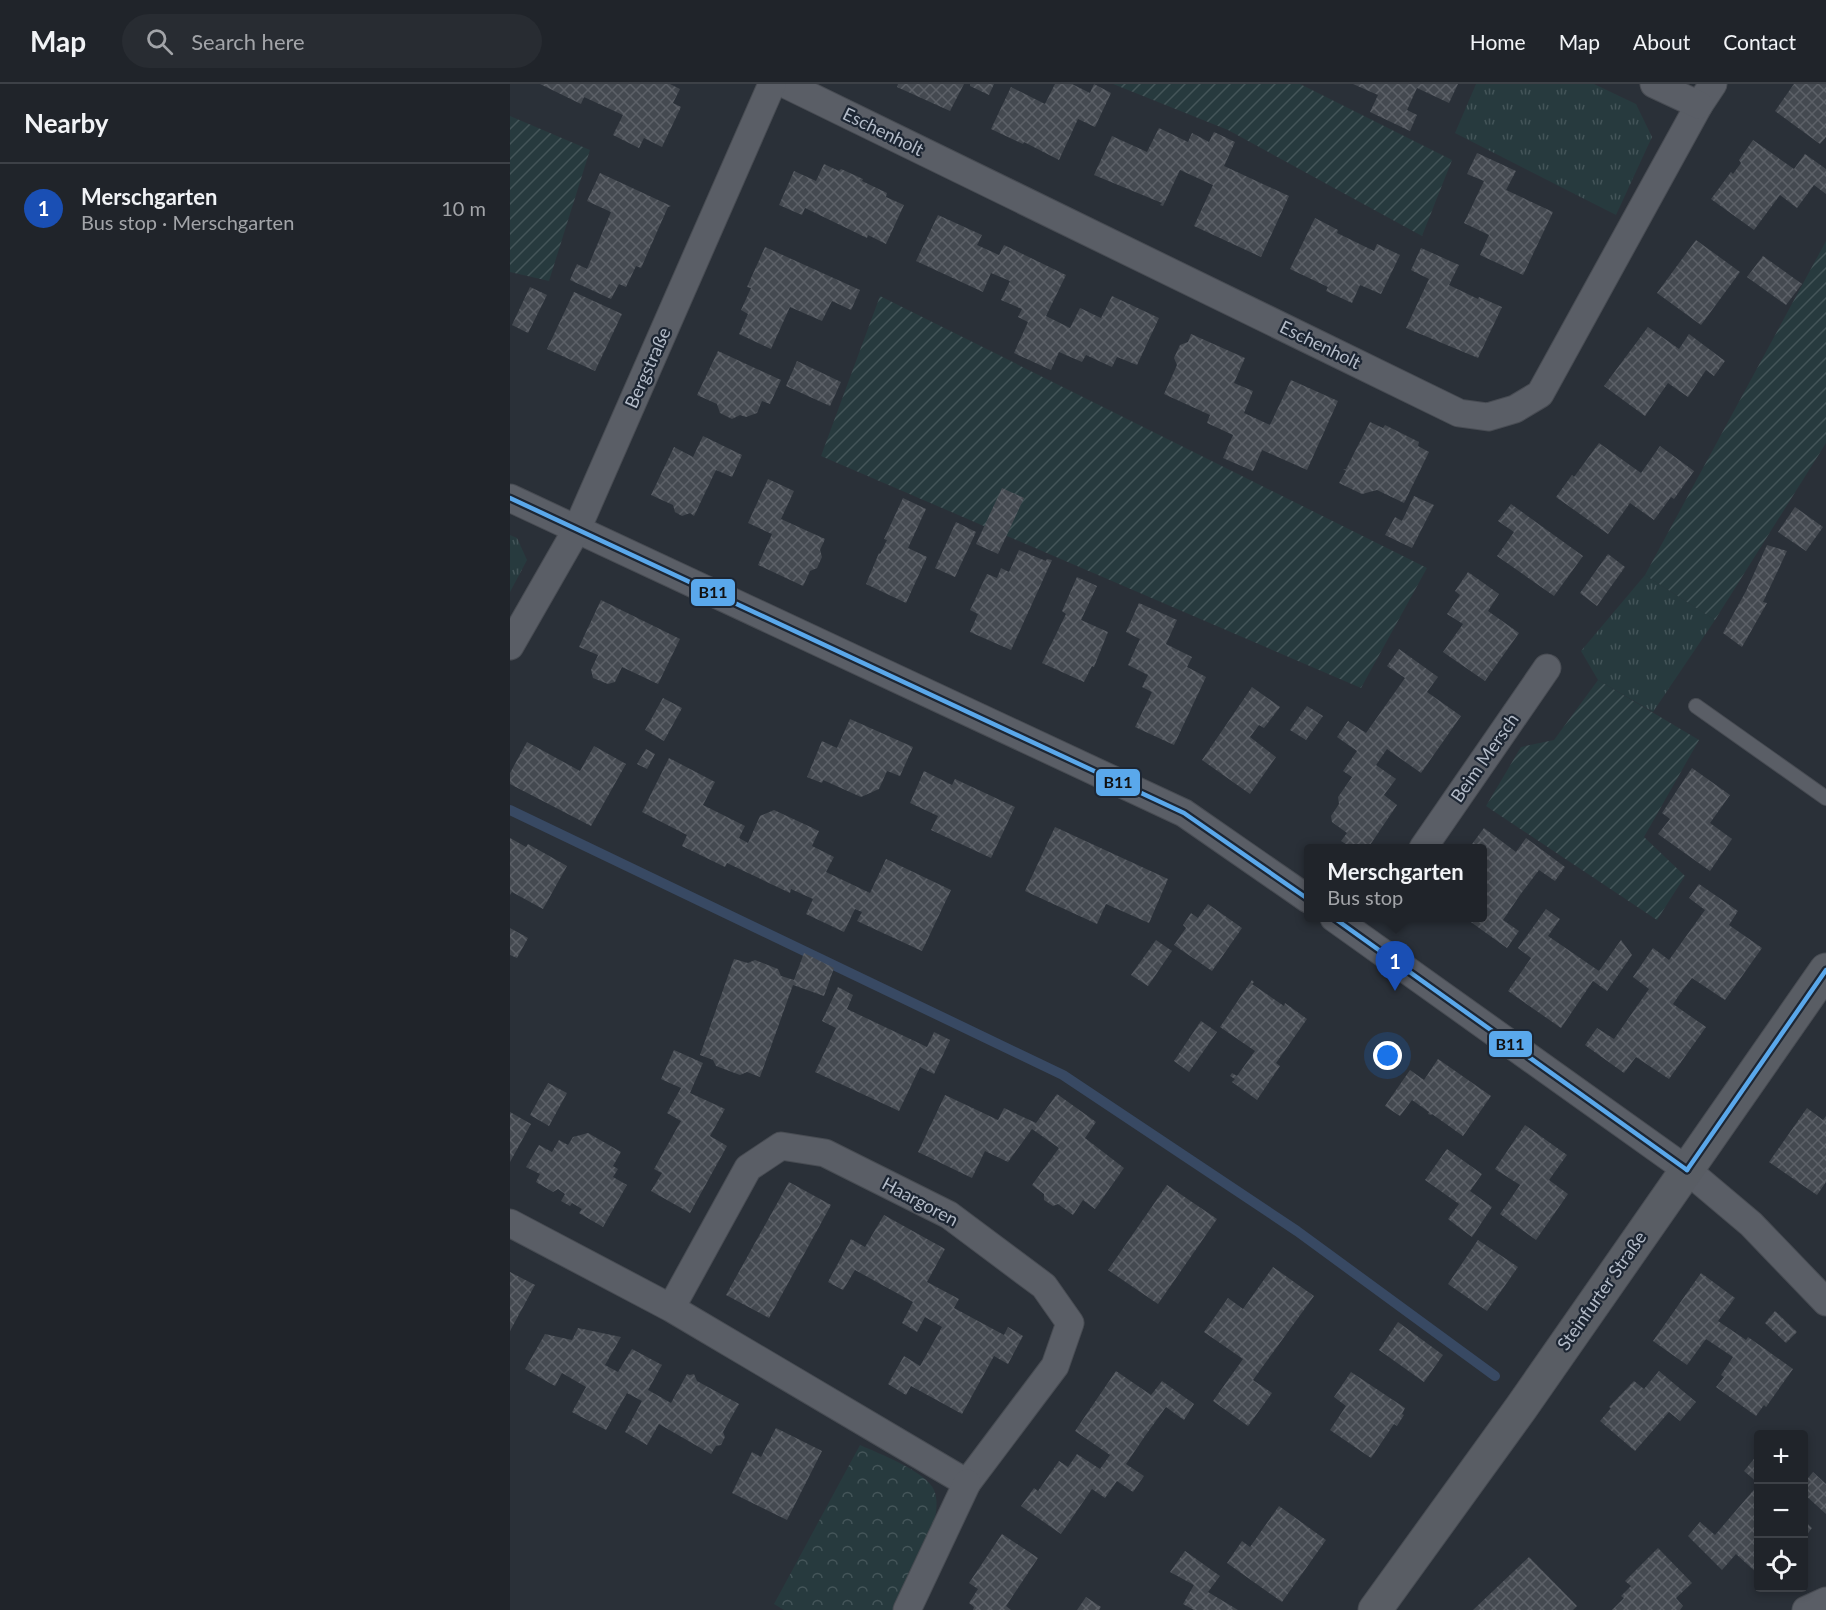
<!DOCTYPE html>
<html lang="en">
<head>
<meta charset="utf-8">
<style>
	:root { --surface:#20242a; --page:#282c32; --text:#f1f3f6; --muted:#a2a4a8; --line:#3d4147; --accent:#848b96 }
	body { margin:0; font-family:Lato,sans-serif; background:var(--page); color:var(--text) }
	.controls { position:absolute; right:18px; bottom:18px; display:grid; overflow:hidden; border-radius:6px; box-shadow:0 3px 9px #0003 }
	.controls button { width:54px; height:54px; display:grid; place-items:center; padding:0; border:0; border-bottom:2px solid var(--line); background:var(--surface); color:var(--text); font:30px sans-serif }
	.you { position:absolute; left:878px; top:972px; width:21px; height:21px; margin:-15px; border:4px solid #fff; border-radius:50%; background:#1a73e8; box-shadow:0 0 0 9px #1a73e833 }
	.badge { display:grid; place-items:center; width:39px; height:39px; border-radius:50%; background:var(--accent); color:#fff; font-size:20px; font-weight:700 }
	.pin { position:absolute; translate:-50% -50px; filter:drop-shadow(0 2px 3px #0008) }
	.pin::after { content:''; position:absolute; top:32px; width:21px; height:18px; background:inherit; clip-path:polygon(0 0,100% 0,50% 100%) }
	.popup { position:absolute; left:794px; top:760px; width:183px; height:78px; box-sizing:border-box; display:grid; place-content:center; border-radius:6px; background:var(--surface); filter:drop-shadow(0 2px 4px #0005); font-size:20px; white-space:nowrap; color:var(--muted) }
	.popup b { font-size:22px; color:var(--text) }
	.popup::after { content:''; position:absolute; left:50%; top:100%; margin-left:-12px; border:12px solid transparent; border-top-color:var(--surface) }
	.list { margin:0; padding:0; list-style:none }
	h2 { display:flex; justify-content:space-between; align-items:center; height:78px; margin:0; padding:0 24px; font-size:26px }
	h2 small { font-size:20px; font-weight:400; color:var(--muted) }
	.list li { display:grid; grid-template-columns:39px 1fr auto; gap:18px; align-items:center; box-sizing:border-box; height:90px; padding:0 24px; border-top:2px solid var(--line) }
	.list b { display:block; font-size:22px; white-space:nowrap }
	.list p { margin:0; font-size:20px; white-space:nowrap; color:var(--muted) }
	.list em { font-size:20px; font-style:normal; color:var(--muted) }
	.icon { flex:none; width:33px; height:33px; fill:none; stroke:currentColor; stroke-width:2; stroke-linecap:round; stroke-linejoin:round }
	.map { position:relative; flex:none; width:1316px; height:1526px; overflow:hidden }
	header { display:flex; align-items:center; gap:36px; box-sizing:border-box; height:84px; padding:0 30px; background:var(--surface); border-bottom:2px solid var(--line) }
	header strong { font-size:28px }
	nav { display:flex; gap:33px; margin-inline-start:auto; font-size:21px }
	.search { width:420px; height:54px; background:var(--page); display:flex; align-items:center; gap:15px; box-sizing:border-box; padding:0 21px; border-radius:33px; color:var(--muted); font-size:22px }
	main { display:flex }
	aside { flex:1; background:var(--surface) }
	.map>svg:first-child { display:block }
</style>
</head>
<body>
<header>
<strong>Map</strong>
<div class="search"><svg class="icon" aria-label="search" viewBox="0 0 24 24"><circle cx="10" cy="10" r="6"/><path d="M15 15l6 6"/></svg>Search here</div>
<nav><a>Home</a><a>Map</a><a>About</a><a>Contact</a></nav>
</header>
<main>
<aside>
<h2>Nearby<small></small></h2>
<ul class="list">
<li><span class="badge" style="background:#1a4fb4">1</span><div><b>Merschgarten</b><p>Bus stop · Merschgarten</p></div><em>10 m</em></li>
</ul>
</aside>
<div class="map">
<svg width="1316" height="1526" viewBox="0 0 1316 1526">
	<defs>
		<pattern id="grass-tufts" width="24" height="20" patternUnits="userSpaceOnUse" patternTransform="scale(1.5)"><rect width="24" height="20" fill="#273a3e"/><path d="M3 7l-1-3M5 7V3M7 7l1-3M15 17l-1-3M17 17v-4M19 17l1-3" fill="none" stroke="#445559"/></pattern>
		<pattern id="forest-crowns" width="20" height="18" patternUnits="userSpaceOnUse" patternTransform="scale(1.5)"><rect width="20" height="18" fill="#273a3e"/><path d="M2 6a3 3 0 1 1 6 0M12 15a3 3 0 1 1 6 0" fill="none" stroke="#445559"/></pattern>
		<pattern id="garden-furrows" width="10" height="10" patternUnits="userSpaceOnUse" patternTransform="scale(1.5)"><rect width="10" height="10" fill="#273a3e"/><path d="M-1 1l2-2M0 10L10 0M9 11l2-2" fill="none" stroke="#445559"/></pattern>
		<pattern id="building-cross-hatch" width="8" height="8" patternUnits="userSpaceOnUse" patternTransform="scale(1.5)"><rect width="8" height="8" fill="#444950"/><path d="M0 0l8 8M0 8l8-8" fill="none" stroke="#5d6168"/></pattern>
	</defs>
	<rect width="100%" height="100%" fill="#2a3038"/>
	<g fill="url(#grass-tufts)">
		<path d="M966 0H1084L1126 20 1142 53 1106 131 945 49Z"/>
		<path d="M0 451 7 454 17 476 0 508Z"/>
		<path d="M1135 491 1205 536 1143 628 1088 596 1071 567Z"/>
	</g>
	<path fill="url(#forest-crowns)" d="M350 1361C368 1369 417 1388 424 1406 437 1437 397 1499 383 1526H274L264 1520Z"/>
	<g fill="url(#garden-furrows)">
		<path d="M603 0H790L942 76 912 152 718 46Z"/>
		<path d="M0 32 80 66 39 197 0 188Z"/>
		<path d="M1316 157V359L1205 536 1135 491Z"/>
		<path d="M370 212 917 484 851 604 311 372Z"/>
		<path d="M1088 596 1189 656 1134 753 1175 792 1147 836 976 722 1011 663 1044 656Z"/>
	</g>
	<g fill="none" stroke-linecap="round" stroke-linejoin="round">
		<path stroke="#384963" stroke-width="10" d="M0 726 553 991 787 1147 985 1292"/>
	</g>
	<g fill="url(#building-cross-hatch)">
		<path d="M30 0H160L170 5 163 19 171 23 152 63 134 54 129 64 103 51 113 31 74 13 71 20Z"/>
		<path d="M388 0H454L440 27 387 3Z"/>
		<path d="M460 0H484L479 11 460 2Z"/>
		<path d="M545 0H562L580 9 584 0 601 9 585 43 568 35 549 76 514 58 513 60 481 45 501 3 535 20Z"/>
		<path d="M843 0H948L939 19 907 4 897 26 907 31 900 47 860 28 868 11Z"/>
		<path d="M1284 0H1316V53L1310 60 1265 27Z"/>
		<path d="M649 44 678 58 682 49 699 58 704 48 725 58 714 82 779 112 751 173 684 142 703 101 670 86 653 122 650 121 652 119 584 91 602 52 637 68Z"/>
		<path d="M1243 56 1284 85 1295 70 1316 85V110L1304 101 1287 124 1270 111 1244 146 1201 115 1221 88 1223 90 1231 79 1229 76Z"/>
		<path d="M967 69 1006 87 996 106 1043 128 1013 191 970 171 979 151 954 139 974 97 957 90Z"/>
		<path d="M314 80 329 87 331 85 353 95 352 97 377 109 376 113 394 121 376 160 358 151 357 154 295 124 292 131 269 121 284 87 306 97Z"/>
		<path d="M90 89 161 122 158 123 131 184 126 182 116 203 109 200 101 215 60 196 67 180 77 185 101 128 77 117Z"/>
		<path d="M428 131 472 151 467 161 489 171 494 161 556 191 536 232 560 244 570 224 591 234 602 212 649 234 627 281 607 273 602 283 576 271 572 278 549 268 541 286 504 269 518 238 508 233 512 225 491 216 500 197 481 189 473 208 406 177Z"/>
		<path d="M805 134 828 146 827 149 864 167 867 160 890 171 871 210 850 201 842 219 816 207 818 203 780 185Z"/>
		<path d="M1186 156 1230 188 1191 241 1147 209Z"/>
		<path d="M255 163 350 206 341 226 322 217 312 237 280 223 261 265 229 250 238 230 231 226 241 204 237 203Z"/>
		<path d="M911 164 949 181 939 201 968 215 969 213 992 223 968 274 896 244 919 195 901 186Z"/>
		<path d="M1253 172 1292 200 1276 221 1237 193Z"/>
		<path d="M20 203 37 211 18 249 2 241Z"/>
		<path d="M64 208 112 230 85 287 37 265Z"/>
		<path d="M1138 243 1169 265 1179 250 1215 277 1204 292 1196 286 1178 313 1158 299 1135 332 1094 302Z"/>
		<path d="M681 250 735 274 724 299 743 307 734 329 760 341 781 296 828 317 797 386 752 366 743 387 713 374 723 351 697 339 700 331 654 310 667 281 664 274 670 261 678 258Z"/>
		<path d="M208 267 271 296 260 320 252 317 247 329 236 333 230 331 222 335 210 329 207 320 187 311Z"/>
		<path d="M287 277 331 298 320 322 276 302Z"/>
		<path d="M860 338 873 344 875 341 909 358 908 362 919 368 894 419 867 406 852 410 829 399 836 387 833 385H836Z"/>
		<path d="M193 352 232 371 222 393 206 386 184 432 180 429 172 432 165 428 163 421 141 411 164 363 183 373Z"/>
		<path d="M1089 359 1131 389 1150 362 1184 387 1164 415 1161 413 1144 436 1120 419 1098 450 1046 413 1062 391 1064 393Z"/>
		<path d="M258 395 284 407 271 435 315 455 310 466 312 473 307 484 300 487 293 502 248 481 262 450 238 439Z"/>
		<path d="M492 404 514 414 488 470 466 460Z"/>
		<path d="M904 412 924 421 902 464 875 451 885 433 892 437Z"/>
		<path d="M393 414 416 425 398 464 417 473 396 519 356 500 369 469 370 470 377 456 374 455Z"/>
		<path d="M1001 420 1073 472 1044 512 987 472 1004 448 988 437Z"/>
		<path d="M1285 423 1313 443 1296 467 1268 448Z"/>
		<path d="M446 438 466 448 445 493 425 484Z"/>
		<path d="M1257 461 1277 467 1253 518 1257 519 1232 563 1213 549 1236 507Z"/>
		<path d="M509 466 536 477 537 475 542 476 501 566 460 548 468 530 460 526 477 490 487 494 491 484 499 488Z"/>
		<path d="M1098 470 1115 483 1087 522 1070 509Z"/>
		<path d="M958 488 989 510 978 527 1009 549 975 597 933 568 953 540 937 530 950 511 945 507Z"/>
		<path d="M567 493 587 502 571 536 598 548 584 583 582 582 574 598 532 579 556 530 552 527Z"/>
		<path d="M91 516 170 555 148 600 112 583 105 598 98 600 83 594 81 586 88 571 69 563Z"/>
		<path d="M629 519 667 536 656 560 682 573 677 583 696 593 664 661 625 643 642 608 632 603 638 591 618 581 630 555 616 548Z"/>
		<path d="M889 565 928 593 917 608 951 632 911 689 877 665 866 681 886 695 874 711 887 721 858 764H842L831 757 837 749 822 738 821 732 829 720 828 713 842 693 833 687 847 667 827 653 838 637 856 649 895 594 877 582Z"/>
		<path d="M742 603 770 623 754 644 749 641 740 653 766 673 740 710 692 676Z"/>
		<path d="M153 614 172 624 154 657 135 646Z"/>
		<path d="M797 622 813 632 796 656 780 646Z"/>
		<path d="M340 635 403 663 390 692 377 687 369 705 351 713 313 696 312 699 297 693 312 657 327 664Z"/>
		<path d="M17 658 70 687 84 662 116 680 81 742 0 700V689Z"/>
		<path d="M136 665 145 670 137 685 127 680Z"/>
		<path d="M159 674 205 698 193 721 235 742 229 754 238 759 250 732 264 726 309 747 302 762 324 773 316 788 360 809 376 775 441 806 412 867 347 837 352 828 345 825 334 848 296 830 303 815 281 805 280 809 217 779 215 783 172 762 177 751 132 728Z"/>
		<path d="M1182 684 1220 711 1200 739 1222 755 1200 787 1148 750 1160 735 1152 729Z"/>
		<path d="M414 687 442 701 445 695 505 723 481 774 421 746 428 732 400 719Z"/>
		<path d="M545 743 658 795 639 839 596 820 587 840 515 807Z"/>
		<path d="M974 744 1006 768 1016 754 1055 783 1045 797 1029 786 1010 811 993 836 1009 847 997 864 958 836 959 834H972V764H959Z"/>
		<path d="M0 754 16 763 18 760 57 782 33 825 2 808 0 811Z"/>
		<path d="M1189 800 1228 827 1219 841 1252 864 1215 916 1182 894 1172 907 1163 920 1196 943 1159 995 1126 973 1114 989 1075 961 1087 944 1104 955 1139 905 1123 893 1143 864 1159 876 1195 826 1179 814Z"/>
		<path d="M698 820 732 844 702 887 664 861 676 844 673 841 681 829 688 834Z"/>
		<path d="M1036 825 1050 835 1038 852 1089 887 1111 856 1122 871 1097 907 1083 897 1051 944 998 907 1021 874 1008 864Z"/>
		<path d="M0 844 18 854 7 874 0 871Z"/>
		<path d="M646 856 662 867 638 902 621 891Z"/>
		<path d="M294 869 324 884 314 912 283 901 250 993 237 988 230 991 206 982 203 976 190 971 224 875 238 879 245 876 268 885 271 892 284 896Z"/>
		<path d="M742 896 744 898 742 900 774 922 775 919 797 935 766 979 770 982 747 1016 722 998 725 995 720 992 722 989 727 992 745 967 710 943Z"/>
		<path d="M328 903 343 911 337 925 417 963 424 948 440 956 424 990 410 983 389 1027 305 988 326 944 312 937Z"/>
		<path d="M691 937 707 948 679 988 664 977Z"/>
		<path d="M164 966 193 979 180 1009 215 1025 200 1052 217 1062 180 1129 141 1107 152 1089 144 1085 171 1037 157 1029 171 1004 151 995Z"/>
		<path d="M928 975 981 1012 953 1052 922 1030 921 1031 918 1030 919 1028 902 1016 890 1032 875 1022 900 986 914 996Z"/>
		<path d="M38 999 57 1009 39 1042 20 1031Z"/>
		<path d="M547 1010 586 1038 575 1054 614 1084 585 1125 573 1116 563 1131 548 1120 543 1122 534 1116V1110L522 1101 549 1064 522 1045 498 1078 475 1067 462 1094 408 1068 435 1011 488 1036 494 1024 526 1039Z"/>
		<path d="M1297 1024 1313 1036 1316 1032V1098L1307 1111 1259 1078Z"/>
		<path d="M0 1028 21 1040 0 1078Z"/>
		<path d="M1015 1041 1057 1071 1039 1096 1058 1110 1026 1156 990 1130 1010 1101 985 1085Z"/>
		<path d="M78 1049 111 1068 103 1082 108 1085 103 1093 117 1101 93 1143 69 1129 72 1125 62 1119 60 1122 51 1117 55 1110 48 1105 43 1108 26 1098 30 1090 16 1083 29 1061 42 1068 49 1056 58 1061 63 1053Z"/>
		<path d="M937 1065 972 1090 960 1107 982 1123 962 1153 938 1135 949 1120 915 1096Z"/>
		<path d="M279 1098 321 1121 259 1234 216 1211Z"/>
		<path d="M657 1101 707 1135 648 1220 598 1186Z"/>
		<path d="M374 1131 435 1165 417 1198 449 1215 444 1224 494 1251 498 1243 513 1252 498 1280 484 1272 452 1330 401 1302 396 1311 378 1300 394 1272 410 1282 432 1243 415 1233 407 1248 392 1239 403 1218 345 1186 333 1206 318 1198 341 1155 355 1163Z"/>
		<path d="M968 1156 1008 1183 977 1227 938 1200Z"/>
		<path d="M763 1183 804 1212 743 1296 762 1309 738 1342 703 1317 733 1275 694 1248 718 1214 733 1225Z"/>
		<path d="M0 1188 25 1201 0 1247Z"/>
		<path d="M1191 1189 1225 1214 1208 1237 1236 1256 1238 1253 1283 1285 1256 1323 1254 1321 1246 1332 1206 1303 1214 1293 1211 1291 1223 1273 1196 1255 1177 1281 1143 1257Z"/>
		<path d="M1265 1227 1287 1248 1276 1259 1255 1239Z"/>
		<path d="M888 1238 933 1271 914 1298 869 1266Z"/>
		<path d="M68 1244 111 1253 95 1281 108 1288 122 1265 152 1281 138 1306 161 1319 177 1290 180 1291 184 1290 187 1297 229 1320 213 1348 215 1353 211 1361 206 1362 201 1370 149 1340 137 1361 115 1348 132 1317 117 1309 96 1346 62 1328 76 1303 52 1289 45 1302 15 1285 35 1250 62 1256Z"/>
		<path d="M606 1287 641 1311 652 1297 684 1320 674 1336 656 1323 635 1352 616 1380 634 1392 623 1408 607 1397 595 1414 582 1405 551 1450 511 1422 524 1404 528 1407 549 1377 558 1383 567 1370 590 1385 600 1371 565 1347Z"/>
		<path d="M1149 1287 1186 1318 1170 1337 1159 1328 1125 1367 1090 1337 1101 1324 1099 1323 1124 1297 1134 1305Z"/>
		<path d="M841 1288 895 1324 892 1330 894 1331 887 1342 884 1340 861 1374 820 1346 836 1322 824 1313Z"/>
		<path d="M266 1344 312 1367 277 1436 222 1409 242 1368 251 1373Z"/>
		<path d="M1248 1370V1399L1234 1387Z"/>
		<path d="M1303 1388 1316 1400V1430L1294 1410V1399Z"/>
		<path d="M1248 1401V1490L1226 1470 1212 1486 1178 1452 1190 1438 1205 1451Z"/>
		<path d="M769 1422 816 1456 772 1518 717 1479 732 1457 740 1463Z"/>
		<path d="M1294 1436 1302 1444 1294 1454Z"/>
		<path d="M492 1450 528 1474 496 1522 501 1526H463L464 1523 459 1519 468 1505 459 1499Z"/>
		<path d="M1148 1464 1182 1499 1166 1514 1173 1522 1170 1526H1102L1114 1514 1111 1512 1121 1502 1115 1497Z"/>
		<path d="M675 1467 710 1492 698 1508 728 1526H684L673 1520 684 1501 660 1488Z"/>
		<path d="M1019 1473 1067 1522 1063 1526H963Z"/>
		<path d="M576 1513 591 1523 589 1526H567Z"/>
	</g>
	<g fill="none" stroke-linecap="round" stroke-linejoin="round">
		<g stroke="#484c53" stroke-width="16">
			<path id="service" d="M1186 622 1316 714"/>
		</g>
		<g stroke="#484c53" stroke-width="29">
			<g id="minor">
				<path d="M275 0 949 329 978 333 1005 325 1030 310 1189 21 1203 0"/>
				<path d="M1144 0 1189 21"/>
				<path d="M0 414 674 729 798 815"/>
				<path d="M0 562 67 445 262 0"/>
				<path d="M913 764 1037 584"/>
				<path d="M824 834 1177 1086 1241 1140 1316 1218"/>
				<path d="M0 1139 161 1224 457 1399 545 1282 560 1239 534 1202 439 1131 315 1069 271 1062 238 1084 161 1224"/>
				<path d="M397 1526 457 1399"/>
				<path d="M1296 1526 1316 1517"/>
			</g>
		</g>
		<g stroke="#484c53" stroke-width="35">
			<path id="secondary" d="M865 1526 1011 1324 1316 886"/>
		</g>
		<use href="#service" stroke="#5a5e66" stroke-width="14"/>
		<use href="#minor" stroke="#5a5e66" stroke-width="27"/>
		<use href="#secondary" stroke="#595d64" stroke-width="33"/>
		<g stroke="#1d2633" stroke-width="9">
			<g id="bus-1">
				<path d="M0 414 674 729 798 815"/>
				<path d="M824 834 1177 1086"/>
				<path d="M1177 1086 1316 886"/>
			</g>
		</g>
		<use href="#bus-1" stroke="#5aa8eb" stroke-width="4.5"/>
	</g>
	<g text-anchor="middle" stroke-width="4.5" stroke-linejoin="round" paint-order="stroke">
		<g font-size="18" fill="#b4bcc9" stroke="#1d2633">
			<text transform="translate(373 48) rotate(26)" y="6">Eschenholt</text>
			<text transform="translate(810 261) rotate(26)" y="6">Eschenholt</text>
			<text transform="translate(138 284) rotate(-66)" y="6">Bergstraße</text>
			<text transform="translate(975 674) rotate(-55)" y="6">Beim Mersch</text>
			<text transform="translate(410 1118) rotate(28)" y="6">Haargoren</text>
			<text transform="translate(1092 1207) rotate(-55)" y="6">Steinfurter Straße</text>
		</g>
	</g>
	<g stroke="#1d2633" stroke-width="2">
		<rect x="180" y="494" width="46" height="29" rx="6" fill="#5aa8eb"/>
		<rect x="585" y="684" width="46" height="29" rx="6" fill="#5aa8eb"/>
		<rect x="978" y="946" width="45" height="28" rx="6" fill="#5aa8eb"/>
	</g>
	<g font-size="16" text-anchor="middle" font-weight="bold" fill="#111">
		<text x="203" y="514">B11</text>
		<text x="608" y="704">B11</text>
		<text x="1000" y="966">B11</text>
	</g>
</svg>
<div class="controls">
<button>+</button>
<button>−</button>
<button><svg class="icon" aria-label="locate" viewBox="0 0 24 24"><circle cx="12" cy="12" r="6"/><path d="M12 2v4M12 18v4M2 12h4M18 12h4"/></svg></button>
</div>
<div class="you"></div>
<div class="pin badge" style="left:885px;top:907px;background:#1a4fb4">1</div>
<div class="popup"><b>Merschgarten</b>Bus stop</div>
</div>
</main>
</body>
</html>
